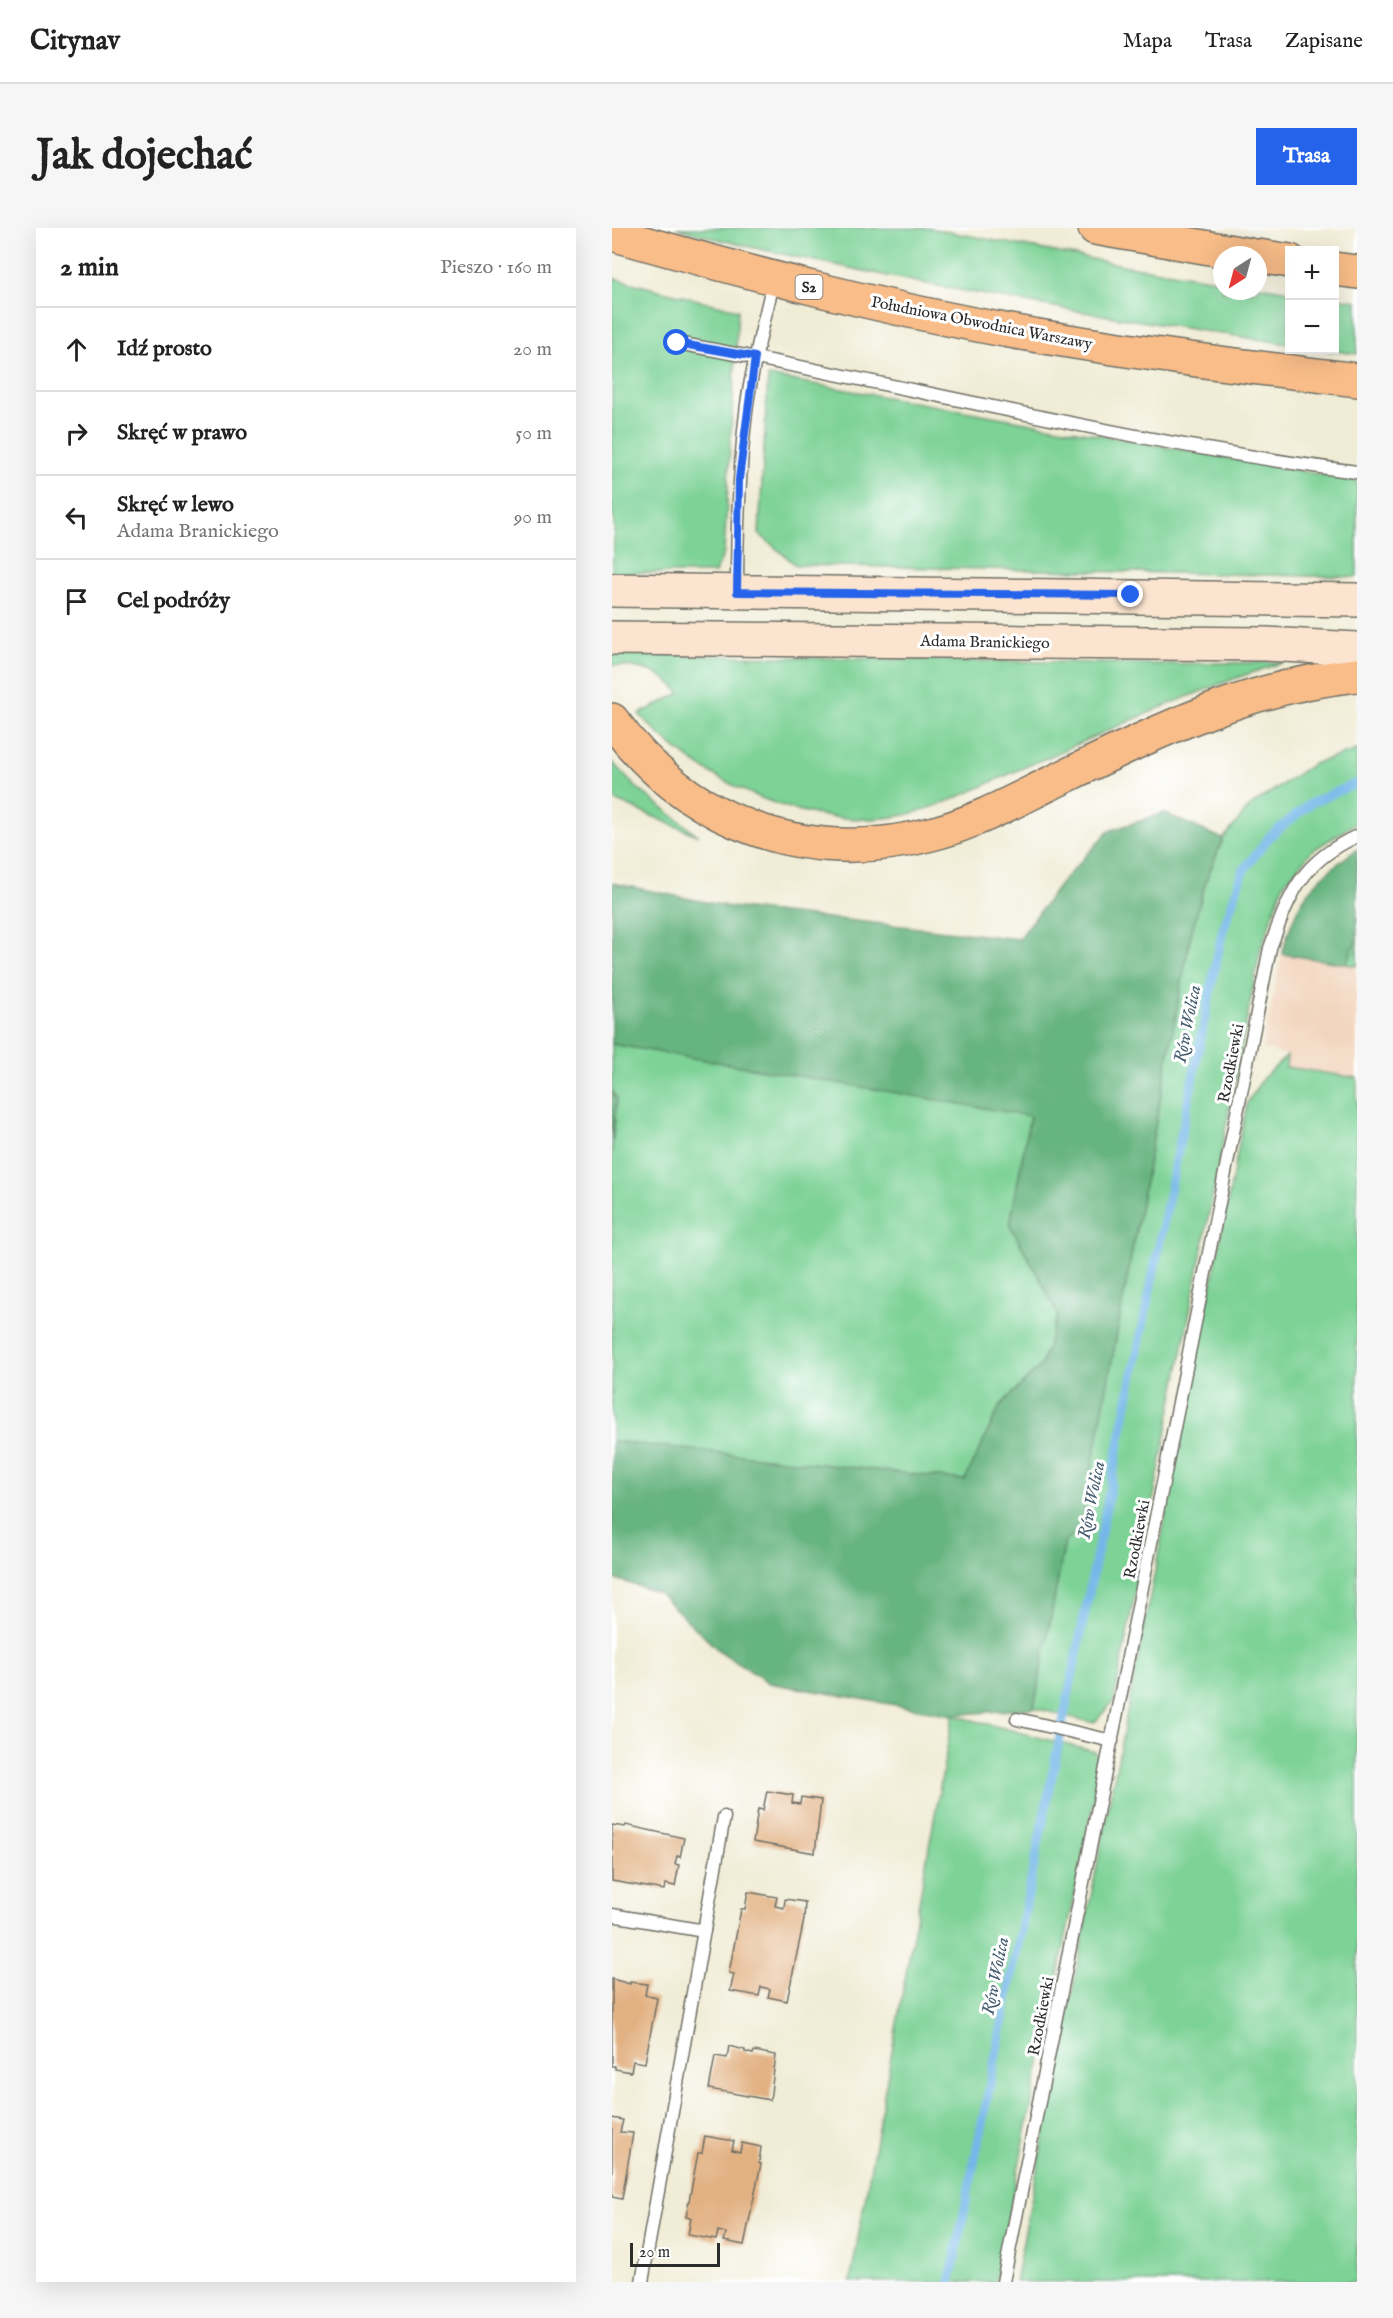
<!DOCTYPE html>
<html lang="pl">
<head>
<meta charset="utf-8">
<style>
	:root { --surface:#fff; --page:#f6f6f6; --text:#222; --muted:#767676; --line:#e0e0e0; --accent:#2563eb }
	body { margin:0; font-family:"IM FELL English",serif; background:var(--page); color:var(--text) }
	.controls { position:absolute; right:18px; top:18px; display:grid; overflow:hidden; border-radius:0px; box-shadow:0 6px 24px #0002 }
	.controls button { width:54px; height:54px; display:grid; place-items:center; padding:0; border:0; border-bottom:2px solid var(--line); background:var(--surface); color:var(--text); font:30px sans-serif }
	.compass { position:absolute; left:601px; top:18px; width:54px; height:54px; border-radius:50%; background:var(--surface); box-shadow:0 6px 24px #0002; rotate:216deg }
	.scale { position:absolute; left:18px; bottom:15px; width:90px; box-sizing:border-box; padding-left:6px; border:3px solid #2b2b2b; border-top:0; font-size:16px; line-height:21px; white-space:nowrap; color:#2b2b2b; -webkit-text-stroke:4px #fff; paint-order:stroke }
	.stop { position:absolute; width:18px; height:18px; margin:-14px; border:4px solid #2563eb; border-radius:50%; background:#fff }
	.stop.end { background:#2563eb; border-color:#fff; box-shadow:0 2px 6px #0008 }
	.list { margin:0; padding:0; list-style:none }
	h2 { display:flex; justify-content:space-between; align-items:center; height:78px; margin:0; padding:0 24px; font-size:26px }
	h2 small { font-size:20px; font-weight:400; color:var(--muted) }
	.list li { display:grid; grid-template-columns:39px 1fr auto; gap:18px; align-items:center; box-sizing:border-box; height:84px; padding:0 24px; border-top:2px solid var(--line) }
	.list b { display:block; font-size:22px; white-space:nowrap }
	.list p { margin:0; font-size:20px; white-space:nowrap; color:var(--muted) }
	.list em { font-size:20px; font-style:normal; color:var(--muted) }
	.icon { flex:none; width:33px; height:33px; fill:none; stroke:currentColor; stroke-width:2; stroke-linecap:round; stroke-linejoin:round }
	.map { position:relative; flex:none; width:745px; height:2054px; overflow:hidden; border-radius:0px }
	header { display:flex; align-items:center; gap:36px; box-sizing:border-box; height:84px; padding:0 30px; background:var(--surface); border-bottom:2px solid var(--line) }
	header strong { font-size:28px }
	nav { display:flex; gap:33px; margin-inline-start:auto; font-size:21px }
	.intro { display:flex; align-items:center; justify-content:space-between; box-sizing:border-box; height:144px; padding:0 36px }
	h1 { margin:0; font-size:42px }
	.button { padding:15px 27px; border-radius:0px; background:var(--accent); color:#fff; font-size:21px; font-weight:700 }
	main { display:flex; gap:36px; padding:0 36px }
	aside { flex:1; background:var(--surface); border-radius:0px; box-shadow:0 6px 24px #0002 }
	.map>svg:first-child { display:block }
</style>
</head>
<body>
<header>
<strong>Citynav</strong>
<nav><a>Mapa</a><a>Trasa</a><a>Zapisane</a></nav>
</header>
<div class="intro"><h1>Jak dojechać</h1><a class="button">Trasa</a></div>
<main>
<aside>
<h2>2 min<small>Pieszo · 160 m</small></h2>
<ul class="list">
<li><svg class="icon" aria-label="ahead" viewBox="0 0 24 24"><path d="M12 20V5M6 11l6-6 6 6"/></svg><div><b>Idź prosto</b></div><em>20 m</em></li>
<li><svg class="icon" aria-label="right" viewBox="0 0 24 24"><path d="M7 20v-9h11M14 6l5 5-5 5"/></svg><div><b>Skręć w prawo</b></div><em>50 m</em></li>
<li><svg class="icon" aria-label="left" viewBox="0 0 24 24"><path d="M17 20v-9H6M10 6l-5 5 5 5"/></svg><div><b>Skręć w lewo</b><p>Adama Branickiego</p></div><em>90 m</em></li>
<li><svg class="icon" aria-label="arrive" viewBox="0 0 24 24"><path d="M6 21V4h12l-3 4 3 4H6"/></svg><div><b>Cel podróży</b></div></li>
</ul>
</aside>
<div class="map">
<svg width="745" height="2054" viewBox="0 0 745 2054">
	<rect width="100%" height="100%" fill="#fff"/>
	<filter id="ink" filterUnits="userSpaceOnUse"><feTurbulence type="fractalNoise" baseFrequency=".0167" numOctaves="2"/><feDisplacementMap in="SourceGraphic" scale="12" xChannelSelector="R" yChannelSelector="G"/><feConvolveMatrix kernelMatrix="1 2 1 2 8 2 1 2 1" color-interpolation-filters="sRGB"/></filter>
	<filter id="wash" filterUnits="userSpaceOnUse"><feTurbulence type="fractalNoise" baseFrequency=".008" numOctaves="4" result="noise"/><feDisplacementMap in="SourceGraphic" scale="24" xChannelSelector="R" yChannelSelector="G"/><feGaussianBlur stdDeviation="1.35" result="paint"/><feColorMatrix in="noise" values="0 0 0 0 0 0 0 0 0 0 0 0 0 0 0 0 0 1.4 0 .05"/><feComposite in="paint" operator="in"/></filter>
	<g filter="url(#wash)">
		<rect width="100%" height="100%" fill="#f0ecd5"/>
		<path fill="#f2d5bd" d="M670 726 745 738V850L674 839 675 828 650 820Z"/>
		<g fill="#7dd296" stroke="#547e60" stroke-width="1.5">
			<path d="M64 0H317L516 38 610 53V63H646V58L677 63V116C525 93 374 70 224 37 170 26 116 15 64 0Z"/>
			<path d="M0 50 126 82 112 325 103 345H0C0 332 5 292 0 285Z"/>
			<path d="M723 70 745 73V126L713 122H722Z"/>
			<path d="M156 148 745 253V349L184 337 147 306Z"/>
			<path d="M0 426 544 436 673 434C583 461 497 503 411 540 376 555 330 579 293 587 197 605 91 556 27 486L68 465C49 441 29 439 0 437Z"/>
			<path d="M745 522V594L700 623 671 657 648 724 502 1473 482 1495 422 1480 453 1312 468 1305 578 710 593 655 611 611 638 578 701 536Z"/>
			<path d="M0 534 24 559 87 608 0 571Z"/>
			<path d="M745 711V738L734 736Z"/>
			<path d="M0 816 418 887 398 997 426 1047 446 1087 429 1137 388 1178 353 1252 0 1213V919L5 871 0 863Z"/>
			<path d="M675 828 674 839 745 850V2054H403L635 875 651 850Z"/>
			<path d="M341 1487 484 1524 485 1537 489 1539 383 2054H238Z"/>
		</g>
		<g fill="#66b47f" stroke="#487055" stroke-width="1.5">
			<path d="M552 585 611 611 593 655 578 710 468 1305 453 1313 422 1480 341 1487 157 1455 106 1422 47 1365 0 1350V1213L353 1252 388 1178 429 1137 446 1087 426 1047 398 997 418 888 0 816V655L118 679 407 711 449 655 497 603Z"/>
			<path d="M745 621V711L734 736 670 726C685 669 699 655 745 621Z"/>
			<path d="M0 863 5 871 0 919Z"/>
		</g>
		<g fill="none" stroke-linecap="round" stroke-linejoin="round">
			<path stroke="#74b7e9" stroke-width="9" d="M338 2054 610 705 631 643 658 608 699 575 745 555"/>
		</g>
		<g id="blocks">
			<g fill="#e2b182">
				<path d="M155 1563 181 1567 180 1575 188 1576 189 1569 209 1572 203 1625 141 1614 146 1581 151 1582Z"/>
				<path d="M0 1597 13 1599 14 1597 72 1610 68 1629 65 1628 63 1636 67 1637 63 1658 53 1656 52 1662 0 1653Z"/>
				<path d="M136 1664 165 1669 163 1678 172 1680 173 1671 193 1674 192 1692 175 1773 156 1769 158 1761 149 1759 147 1768 118 1763 122 1746 117 1745 129 1681H133Z"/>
				<path d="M0 1751 18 1756V1754L35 1756 33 1767 45 1770 33 1835 21 1833 19 1844 3 1841V1838H0Z"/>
				<path d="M117 1818 133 1822V1824L141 1826 142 1823 164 1827 158 1872 97 1861 103 1828 115 1830Z"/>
				<path d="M0 1890 11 1892 8 1904 21 1905 10 1971 0 1969Z"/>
				<path d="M93 1908 122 1913 120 1922 128 1924 130 1915 149 1919 147 1935 149 1936 132 2017 112 2013 114 2005 106 2003 104 2012 76 2007 79 1990 74 1989 86 1925H90Z"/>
			</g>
		</g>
	</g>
	<g filter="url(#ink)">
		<use href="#blocks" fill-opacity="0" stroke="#706f66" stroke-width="1.5"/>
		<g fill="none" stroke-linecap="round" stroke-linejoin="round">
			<g stroke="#706f66" stroke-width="15">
				<g id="service">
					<path d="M65 115C292 156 516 215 745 244"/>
					<path d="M125 363C125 300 127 238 135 176 141 134 152 93 162 51"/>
					<path d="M405 1491 500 1513"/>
					<path d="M0 1687 92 1703"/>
					<path d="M30 2054 112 1589"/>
					<path d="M391 2054 658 720C678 665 689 634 745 608"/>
				</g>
			</g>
			<g stroke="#706f66" stroke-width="36">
				<g id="secondary">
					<path d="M0 362 745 372"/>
					<path d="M0 410 654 416 745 421"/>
				</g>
			</g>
			<g stroke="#706f66" stroke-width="36">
				<g id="motorway">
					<path d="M483 0 638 27"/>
					<path d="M0 6C131 43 264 79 398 103 513 124 629 138 745 152"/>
					<path d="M646 28 678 33"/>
					<path d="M722 41 745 44"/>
					<path d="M0 492C76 597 198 640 323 605 364 594 402 573 439 555 538 507 634 458 745 447"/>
				</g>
			</g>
			<use href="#service" stroke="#fff" stroke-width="12"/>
			<use href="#secondary" stroke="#fce5d0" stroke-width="33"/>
			<use href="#motorway" stroke="#f8bd89" stroke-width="33"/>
		</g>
	</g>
	<g fill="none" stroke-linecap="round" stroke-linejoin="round" filter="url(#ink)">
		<path stroke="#2563eb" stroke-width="8" d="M65 115 143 129 127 251 125 364 519 367"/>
	</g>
	<g text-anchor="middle" stroke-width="6" stroke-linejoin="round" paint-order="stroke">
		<rect fill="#fff" stroke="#6b6b6b" stroke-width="1.5" x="183.5" y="47" width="27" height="24" rx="4.5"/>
		<g font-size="15" font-weight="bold" fill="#2b2b2b">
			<text x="197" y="64">S2</text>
		</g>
		<g font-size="16" fill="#2b2b2b" stroke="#fff">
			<text transform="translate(370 94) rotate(11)" y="6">Południowa Obwodnica Warszawy</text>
			<text transform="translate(373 413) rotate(1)" y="6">Adama Branickiego</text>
			<text transform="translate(618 835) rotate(-79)" y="6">Rzodkiewki</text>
			<text transform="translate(524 1311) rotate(-79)" y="6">Rzodkiewki</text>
			<text transform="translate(428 1788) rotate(-79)" y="6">Rzodkiewki</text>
		</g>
		<g font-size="18" font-style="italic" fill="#455c6e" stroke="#fff">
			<text transform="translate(575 796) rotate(-79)" y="6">Rów Wolica</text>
			<text transform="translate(479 1272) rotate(-79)" y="6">Rów Wolica</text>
			<text transform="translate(383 1748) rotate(-79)" y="6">Rów Wolica</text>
		</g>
	</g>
</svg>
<div class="controls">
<button>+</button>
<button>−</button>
</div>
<svg class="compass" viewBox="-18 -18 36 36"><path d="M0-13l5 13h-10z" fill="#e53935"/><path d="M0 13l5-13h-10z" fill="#767676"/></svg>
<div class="scale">20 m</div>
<div class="stop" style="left:65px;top:115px"></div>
<div class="stop end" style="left:519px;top:367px"></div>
</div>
</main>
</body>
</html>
